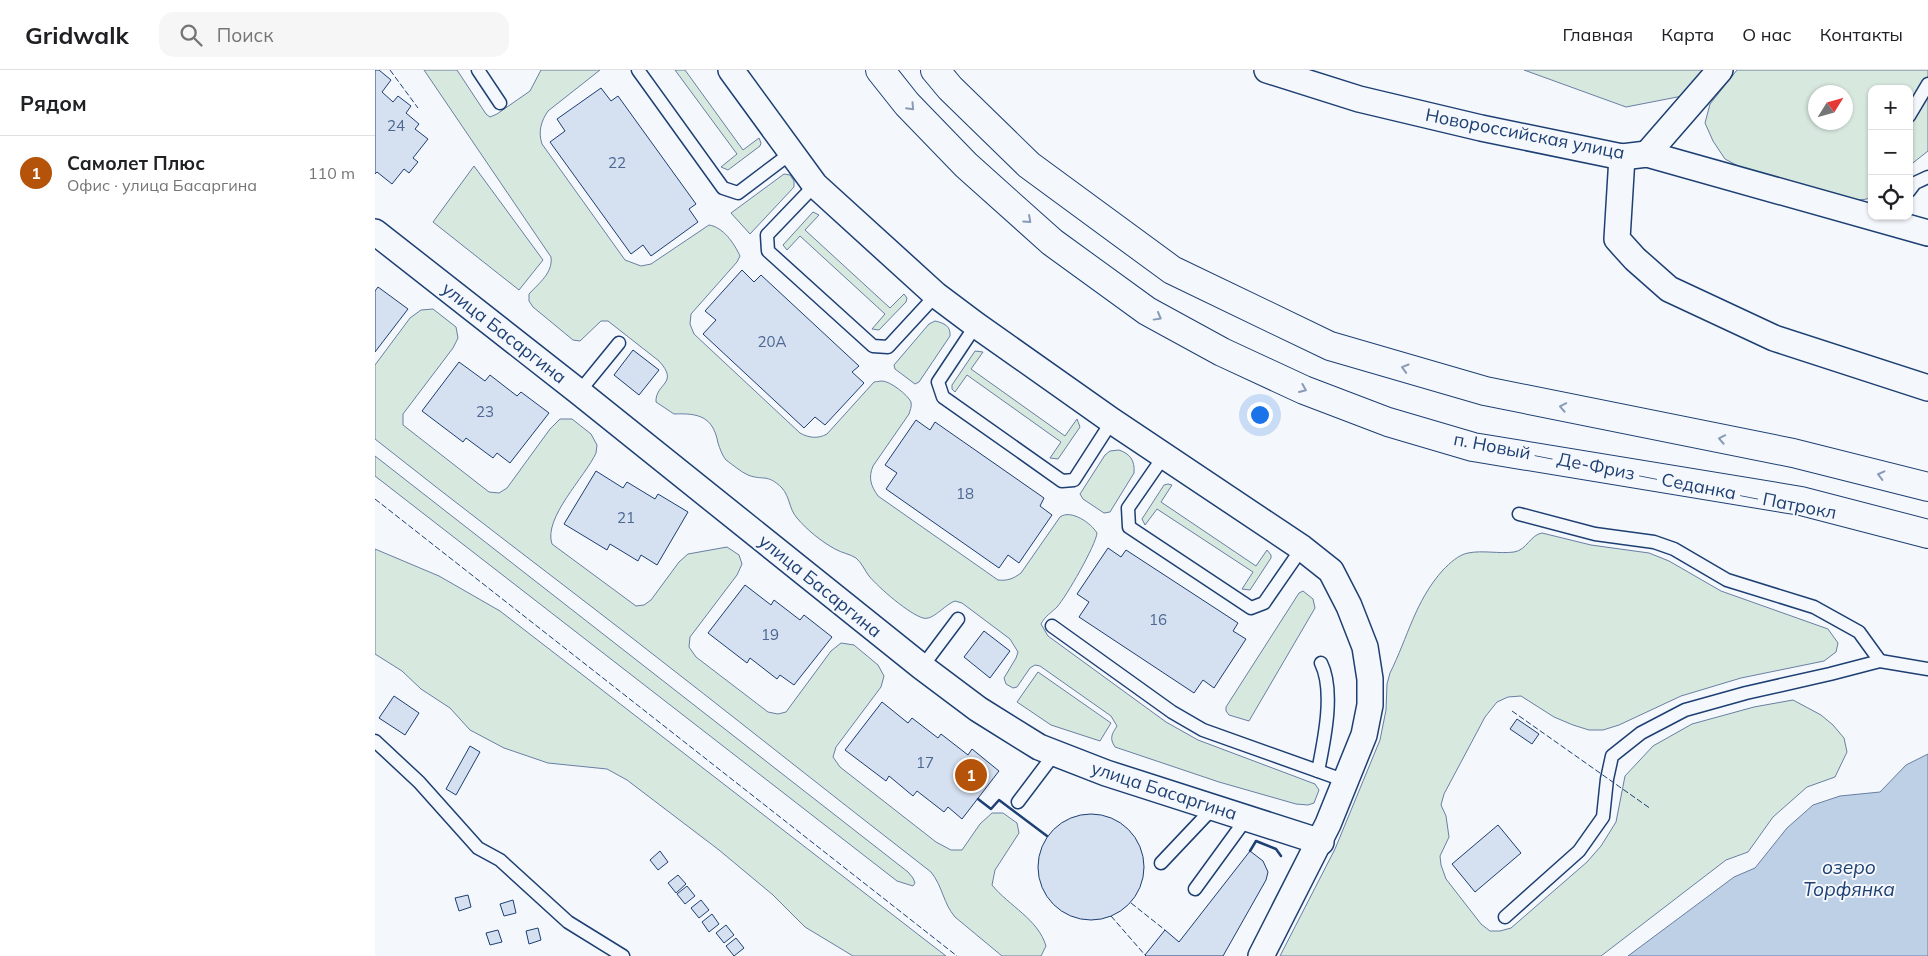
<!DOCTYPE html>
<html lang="ru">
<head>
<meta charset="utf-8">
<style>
	:root { --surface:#fff; --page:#f6f6f6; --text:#202124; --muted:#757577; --line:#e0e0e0; --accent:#b45309 }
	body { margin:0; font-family:Mulish,sans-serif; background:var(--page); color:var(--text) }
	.controls { position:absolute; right:15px; top:15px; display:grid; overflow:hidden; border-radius:10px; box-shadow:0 1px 4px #0004 }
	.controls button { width:45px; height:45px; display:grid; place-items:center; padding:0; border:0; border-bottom:1px solid var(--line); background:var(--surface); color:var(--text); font:25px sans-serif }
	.compass { position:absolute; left:1433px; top:15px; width:45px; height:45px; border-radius:50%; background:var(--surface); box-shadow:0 1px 4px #0004; rotate:53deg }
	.you { position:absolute; left:884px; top:344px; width:18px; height:18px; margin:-12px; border:4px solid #fff; border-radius:50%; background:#1a73e8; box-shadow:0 0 0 8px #1a73e833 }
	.badge { display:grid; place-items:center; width:32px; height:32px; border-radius:50%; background:var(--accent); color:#fff; font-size:16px; font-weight:700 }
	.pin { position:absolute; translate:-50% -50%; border:2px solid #fff; box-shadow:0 1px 5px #0006 }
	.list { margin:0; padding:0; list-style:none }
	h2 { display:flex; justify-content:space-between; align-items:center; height:65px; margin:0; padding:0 20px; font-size:21px }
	h2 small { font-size:16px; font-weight:400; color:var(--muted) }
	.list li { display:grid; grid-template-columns:32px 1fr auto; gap:15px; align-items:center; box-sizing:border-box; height:75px; padding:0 20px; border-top:1px solid var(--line) }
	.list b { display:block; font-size:19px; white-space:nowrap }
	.list p { margin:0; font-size:16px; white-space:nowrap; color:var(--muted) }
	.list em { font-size:16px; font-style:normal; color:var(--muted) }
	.icon { flex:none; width:28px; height:28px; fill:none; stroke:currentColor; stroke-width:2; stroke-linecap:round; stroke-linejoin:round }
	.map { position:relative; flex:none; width:1553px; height:886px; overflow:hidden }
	header { display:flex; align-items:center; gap:30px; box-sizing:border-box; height:70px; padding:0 25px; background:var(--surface); border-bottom:1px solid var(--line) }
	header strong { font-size:24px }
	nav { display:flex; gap:28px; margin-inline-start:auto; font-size:18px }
	.search { width:350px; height:45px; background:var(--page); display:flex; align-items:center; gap:12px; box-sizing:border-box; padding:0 18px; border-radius:15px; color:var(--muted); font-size:19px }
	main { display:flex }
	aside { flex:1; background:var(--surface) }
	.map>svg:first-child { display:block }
</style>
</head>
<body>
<header>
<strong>Gridwalk</strong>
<div class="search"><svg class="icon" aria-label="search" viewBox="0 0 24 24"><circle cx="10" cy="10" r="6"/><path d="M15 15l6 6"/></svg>Поиск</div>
<nav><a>Главная</a><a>Карта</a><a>О нас</a><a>Контакты</a></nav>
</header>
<main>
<aside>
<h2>Рядом<small></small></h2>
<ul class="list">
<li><span class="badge">1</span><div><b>Самолет Плюс</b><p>Офис · улица Басаргина</p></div><em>110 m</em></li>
</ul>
</aside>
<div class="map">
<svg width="1553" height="886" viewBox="0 0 1553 886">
	<rect width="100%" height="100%" fill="#f4f7fb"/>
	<g fill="#d7e8df" stroke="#687fa3" fill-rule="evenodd">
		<path d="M49 0H82L111 44 115 47 122 44 155 21 166 0H225L173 41C166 51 163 62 167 74L250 190 266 196 276 194 334 155C348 157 359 173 365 186L362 192 316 244 315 254 319 264 425 363C434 368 443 369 452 364L499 312C500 312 505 311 507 311 515 311 533 325 536 332 537 337 535 340 534 344L498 396C493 408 496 416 503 426L623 510C632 511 638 509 646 503L685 447C696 439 716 453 722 463 721 475 691 527 682 537 676 543 670 546 666 554L673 566 791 652 823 670 940 714 944 720 939 733 933 735 921 734 844 712 740 677C734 668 737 664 742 656L736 646 665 596 660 595 655 598 642 617 638 618 631 614 629 608 641 588 643 582 635 569 587 533 580 531C569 535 558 551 548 548 534 544 504 518 494 506 490 501 487 493 481 488 475 484 467 483 460 479 447 472 432 460 422 448 414 439 415 427 407 418 392 403 388 411 373 405 366 402 358 395 351 390 347 385 345 379 343 373 338 346 323 343 299 344L281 332C280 313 305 314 284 291L233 251H226L205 271 198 270 158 237 154 231V224C164 213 178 203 176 187Z"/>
		<path d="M300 0H310L368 80 384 68 386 73 385 76 353 100 346 97 362 84Z"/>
		<path d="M1149 0H1350L1328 22 1251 37Z"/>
		<path d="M1362 0H1553V81L1534 96V19H1497V125L1492 129 1476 131 1380 105 1350 89 1338 71 1330 53 1335 34ZM1440 22H1470V52H1440Z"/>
		<path d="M99 96 168 190 144 220 58 152Z"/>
		<path d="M409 104 415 105 419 111V117L375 164 356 143Z"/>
		<path d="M438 142 444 145 430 160 515 238 529 224 532 228 531 232 504 260 497 259 510 244 425 166 412 180 408 175Z"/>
		<path d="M58 239 81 257 83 268 78 278 28 344V355L114 422 124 423 132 418 175 359 185 349H197L216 364 222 375 221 383C210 407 168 448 177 474L261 536 269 535 276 530 304 492 313 484 352 477 364 485 367 494 362 505 315 567 314 577 321 587 393 642 403 644 411 642 456 581 466 573 479 575 503 595 509 606 506 617 461 677 458 687 465 697 561 772 576 780H587L605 754 617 743H628L642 753 644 763 620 800 617 815C634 836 663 849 671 876L666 886H627L580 847C568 833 568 817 556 802 454 723 354 643 252 564 168 499 83 435 0 369V295L35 248 46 240Z"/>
		<path d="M560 251C569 253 576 256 575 266L544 312 540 314 520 299 519 295 554 254Z"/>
		<path d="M600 281 608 282 596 299 690 366 702 349 705 357 683 389 675 388 686 372 592 305 580 322 577 319V315Z"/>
		<path d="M744 380C755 384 760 390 759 403L735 442 729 443 708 429 705 424 730 385 735 381Z"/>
		<path d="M0 386 533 802 538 808 540 813 538 816 522 811 0 406Z"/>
		<path d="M793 414 797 415 786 432 881 496 892 480 896 485V488L875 520 867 519 878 502 782 439 770 455 767 449 789 415Z"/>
		<path d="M1167 463 1216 475 1274 483 1294 491 1346 521 1453 559 1463 573 1461 582 1449 591 1366 608 1306 626 1244 655 1228 660H1214L1198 655 1179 647 1146 626 1133 627 1122 632 1110 647 1069 724 1066 735 1071 746 1074 767 1065 786 1066 795 1071 809 1106 854 1115 861H1125L1136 858 1212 792 1226 776 1241 752 1250 706 1278 676 1317 654 1379 637 1418 630 1446 645 1458 655 1469 668 1472 682 1460 707 1432 717 1398 747 1373 782 1351 790 1226 886H905L960 779 1005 670 1011 640 1012 614 1015 603C1033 567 1040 531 1068 500 1075 493 1083 485 1093 483 1108 480 1124 484 1139 482 1152 480 1155 465 1167 463Z"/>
		<path d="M0 479 64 506 125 541 571 886H478L430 857 398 825 344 780 252 710 232 699 173 693 129 678 95 660 75 638 46 619 27 601 0 584Z"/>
		<path d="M928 521 938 529 940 538 874 651 854 645 851 641V637L924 523Z"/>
		<path d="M663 602 736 653 725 671 676 655 642 632Z"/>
	</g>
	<path fill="#bed0e5" stroke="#687fa3" d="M1553 684V886H1253L1359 807 1380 798 1412 758 1438 735 1465 726 1505 722 1531 695Z"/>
	<g fill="#d5e0f0" stroke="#1d3f73">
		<path d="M0 0H4L16 10 7 22 18 32 23 26 36 36 31 43 44 54 40 59 53 69 38 88 43 92 34 103 29 99 17 114 2 102 0 104Z"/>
		<path d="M226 18 236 31 243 26 321 134 314 139 323 152 276 186 268 175 256 184 175 72 190 61 182 49Z"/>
		<path d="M367 200 379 212 386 205 484 296 477 302 489 313 450 355 440 347 429 358 328 264 341 250 330 241Z"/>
		<path d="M3 217 33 239 0 282V221Z"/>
		<path d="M258 280 284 300 264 325 239 305Z"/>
		<path d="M84 292 110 311 115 305 142 326 146 322 174 343 135 393 122 383 118 388 91 368 88 372 47 341Z"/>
		<path d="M541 350 555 360 560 352 669 428 665 436 677 445 644 493 633 485 624 498 511 419 522 403 510 395Z"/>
		<path d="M221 401 248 418 252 412 280 429 283 424 313 442 282 495 266 485 263 491 235 474 232 480 189 454Z"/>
		<path d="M733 478 746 487 751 480 863 553 858 561 871 569 839 618 828 610 819 623 704 547 714 532 702 524Z"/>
		<path d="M370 515 396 535 399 530 425 550 429 545 457 567 419 615 405 605 402 609 375 588 372 593 333 563Z"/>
		<path d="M609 561 635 581 615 608 589 587Z"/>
		<path d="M19 626 44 643 30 665 4 648Z"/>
		<path d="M507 632 533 653 537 648 563 668 566 664 593 685 597 679 624 701 587 749 573 737 569 742 542 721 538 726 514 706 511 711 470 680Z"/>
		<path d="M1142 649 1164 664 1157 674 1135 659Z"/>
		<path d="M95 676 105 682 81 725 71 719Z"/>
		<circle cx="716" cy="797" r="53"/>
		<path d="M1123 755 1146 783 1100 822 1077 794Z"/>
		<path d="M285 781 293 792 283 800 275 790Z"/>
		<path d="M875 781 888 791 893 802 891 810 848 886H771L770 885 790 860 804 872Z"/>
		<path d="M303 805 311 814 301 823 293 813Z"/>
		<path d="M312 816 320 826 310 834 302 824Z"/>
		<path d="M93 825 96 837 84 841 80 828Z"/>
		<path d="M138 830 141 843 129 846 125 834Z"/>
		<path d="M326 830 334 840 324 848 316 838Z"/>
		<path d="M337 844 344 854 334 862 327 852Z"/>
		<path d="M351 855 359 865 349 873 341 863Z"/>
		<path d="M163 858 166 870 154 874 151 861Z"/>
		<path d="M123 860 127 872 115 875 111 863Z"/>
		<path d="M361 868 369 878 359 886 351 876Z"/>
	</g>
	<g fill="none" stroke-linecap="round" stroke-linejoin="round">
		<g stroke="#1d3f73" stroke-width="15">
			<g id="lane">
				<path d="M103 0 125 33"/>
				<path d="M263 0 348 118 363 123 416 83"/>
				<path d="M1534 46 1553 14"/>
				<path d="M440 115 392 165 393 181 498 276 513 277 561 225"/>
				<path d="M1534 121 1540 113 1553 107"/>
				<path d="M601 255 563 312 568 327 687 411 699 410 737 351"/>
				<path d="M204 322 244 273"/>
				<path d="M789 386 753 438 754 457 876 538 889 533 927 478"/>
				<path d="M1144 444 1220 464 1279 472 1299 479 1352 510 1439 537 1484 562 1505 591"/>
				<path d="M677 556 797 642 828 660 971 711"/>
				<path d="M547 597 583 549"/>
				<path d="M0 671 44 712 103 778 125 790 193 852 248 886"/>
				<path d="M943 701C949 671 960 621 946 593"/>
				<path d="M643 732 680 683"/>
				<path d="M786 793 838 738"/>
				<path d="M820 819 871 749"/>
				<path d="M1130 847 1204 781 1228 747 1232 709 1237 686 1266 663 1310 640 1371 623 1455 604 1505 591 1553 599"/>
			</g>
		</g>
		<g stroke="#1d3f73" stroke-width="28">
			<g id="street">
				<path d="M356 0 440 115 561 225 601 255 737 351 927 478 956 501 974 536 990 577 995 609V635L989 665 953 754 886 886"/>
				<path d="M892 0 984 29 1106 58 1247 87 1272 84 1553 163"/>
				<path d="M1272 84 1345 0"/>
				<path d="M1247 87 1242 169 1260 189 1294 219 1399 268 1553 318"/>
				<path d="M0 162 204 322 547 597 603 639 664 677 731 703 946 772"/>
			</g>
		</g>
		<g stroke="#1d3f73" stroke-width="30">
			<g id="highway">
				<path d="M505 0 532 34 591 95 677 172 772 241 847 282 929 320 1013 352 1098 377 1426 431 1553 464"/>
				<path d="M560 0 575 18 654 95 797 200 955 276 1110 321 1418 383 1553 417"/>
			</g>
		</g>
		<use href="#lane" stroke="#f4f7fb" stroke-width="12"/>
		<use href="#street" stroke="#f4f7fb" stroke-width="25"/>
		<use href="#highway" stroke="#f4f7fb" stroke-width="28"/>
		<g stroke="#1d3f73" stroke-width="1" stroke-dasharray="6 2.5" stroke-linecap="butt">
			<path d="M15 0 43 38"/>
			<path d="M0 429 582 886"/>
			<path d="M1137 641 1276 739"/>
			<path d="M756 833 790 860"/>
			<path d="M736 846 770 885"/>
		</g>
		<g stroke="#1d3f73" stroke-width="2.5">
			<path d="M603 729 616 739 624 730 672 766"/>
			<path d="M875 781 881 771 901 779 906 786"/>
		</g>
	</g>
	<defs><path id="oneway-chevron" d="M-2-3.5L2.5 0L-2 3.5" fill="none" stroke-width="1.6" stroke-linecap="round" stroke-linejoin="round" transform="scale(1.25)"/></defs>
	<g stroke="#889bb7">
		<use href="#oneway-chevron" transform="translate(536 37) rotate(47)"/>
		<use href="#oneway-chevron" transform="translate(653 150) rotate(42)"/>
		<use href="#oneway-chevron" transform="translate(783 247) rotate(29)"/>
		<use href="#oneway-chevron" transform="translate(1030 298) rotate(-164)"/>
		<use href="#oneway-chevron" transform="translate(928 319) rotate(23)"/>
		<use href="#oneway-chevron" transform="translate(1188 337) rotate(-169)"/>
		<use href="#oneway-chevron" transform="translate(1347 369) rotate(-169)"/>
		<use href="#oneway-chevron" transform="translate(1506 405) rotate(-166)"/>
	</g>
	<g text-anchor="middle" stroke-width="4" stroke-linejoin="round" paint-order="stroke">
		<g font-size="15" fill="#4b6792">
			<text x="21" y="61">24</text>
			<text x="242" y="98">22</text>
			<text x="397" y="277">20А</text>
			<text x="110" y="347">23</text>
			<text x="590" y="429">18</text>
			<text x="251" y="453">21</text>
			<text x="783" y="555">16</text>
			<text x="395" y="570">19</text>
			<text x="550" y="698">17</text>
		</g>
		<g font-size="18" fill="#1d3f73" stroke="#f4f7fb">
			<text transform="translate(1150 64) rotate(11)" y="6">Новороссийская улица</text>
			<text transform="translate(129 263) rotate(38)" y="6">улица Басаргина</text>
			<text transform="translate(1270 406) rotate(11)" y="6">п. Новый — Де-Фриз — Седанка — Патрокл</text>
			<text transform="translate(445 516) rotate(39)" y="6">улица Басаргина</text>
			<text transform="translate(789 721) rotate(18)" y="6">улица Басаргина</text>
		</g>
		<g font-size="19" font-style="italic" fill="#1d3f73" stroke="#f4f7fb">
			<text x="1474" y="804">озеро<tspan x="1474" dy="22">Торфянка</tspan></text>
		</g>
	</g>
</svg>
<div class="controls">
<button>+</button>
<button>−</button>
<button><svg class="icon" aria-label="locate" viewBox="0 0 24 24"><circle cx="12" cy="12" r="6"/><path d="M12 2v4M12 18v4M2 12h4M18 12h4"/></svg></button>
</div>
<svg class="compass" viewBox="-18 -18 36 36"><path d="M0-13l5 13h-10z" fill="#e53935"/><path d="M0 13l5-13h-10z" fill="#757577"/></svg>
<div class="you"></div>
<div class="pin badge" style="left:596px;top:705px">1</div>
</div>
</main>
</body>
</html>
